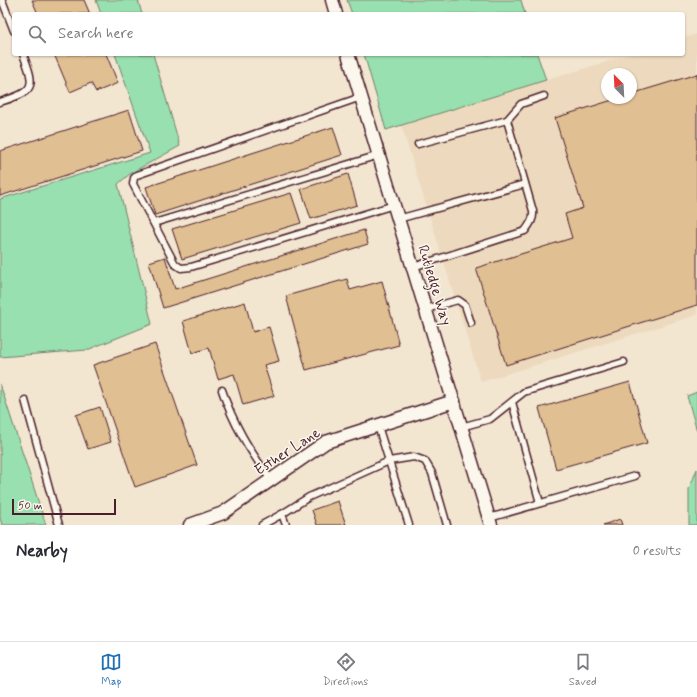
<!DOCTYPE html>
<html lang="en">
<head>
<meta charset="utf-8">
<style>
	:root { --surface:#fff; --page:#f2f2f3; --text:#2b2b33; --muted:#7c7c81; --line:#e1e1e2; --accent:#1f6fb2 }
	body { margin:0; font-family:Mynerve,sans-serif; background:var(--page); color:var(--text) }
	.compass { position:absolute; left:601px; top:68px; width:36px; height:36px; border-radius:50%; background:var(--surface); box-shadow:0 1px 3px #0004; rotate:336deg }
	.scale { position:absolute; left:12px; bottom:10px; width:104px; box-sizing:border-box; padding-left:4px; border:2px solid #4a1f2b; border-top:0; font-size:11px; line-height:14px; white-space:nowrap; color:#4a1f2b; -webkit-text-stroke:3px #fbf7ec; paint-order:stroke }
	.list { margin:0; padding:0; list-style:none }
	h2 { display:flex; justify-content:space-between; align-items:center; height:52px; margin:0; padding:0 16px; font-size:17px }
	h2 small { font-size:13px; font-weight:400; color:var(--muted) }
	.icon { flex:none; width:22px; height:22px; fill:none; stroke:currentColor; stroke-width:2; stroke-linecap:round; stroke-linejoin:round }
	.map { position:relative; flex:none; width:697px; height:525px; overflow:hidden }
	.search { position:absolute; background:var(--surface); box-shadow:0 1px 3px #0004; left:12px; right:12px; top:12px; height:44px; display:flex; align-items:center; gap:10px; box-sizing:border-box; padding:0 14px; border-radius:4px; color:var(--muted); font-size:15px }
	.sheet { height:116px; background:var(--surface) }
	nav { display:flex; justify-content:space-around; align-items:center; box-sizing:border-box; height:56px; border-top:1px solid var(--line); background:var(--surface); font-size:11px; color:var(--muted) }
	nav a { display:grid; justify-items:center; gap:2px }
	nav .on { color:var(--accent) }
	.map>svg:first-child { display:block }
</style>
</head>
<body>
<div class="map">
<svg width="697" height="525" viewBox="0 0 697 525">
	<rect width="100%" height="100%" fill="#f3e6d1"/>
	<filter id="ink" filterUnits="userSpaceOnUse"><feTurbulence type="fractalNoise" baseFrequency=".025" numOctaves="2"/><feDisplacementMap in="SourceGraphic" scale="8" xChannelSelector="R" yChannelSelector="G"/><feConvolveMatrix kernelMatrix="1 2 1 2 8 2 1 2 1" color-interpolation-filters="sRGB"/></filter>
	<g filter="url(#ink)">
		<path fill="#eddabe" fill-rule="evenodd" d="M697 34V315L481 382 401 125 631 54H683V38ZM607 74H631V98H607Z"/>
		<g fill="#98e0af" stroke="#71806d">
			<path d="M96 0H138L142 14H101Z"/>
			<path d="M347 0H521L525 14H352Z"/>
			<path d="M115 54H153L180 146 131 173 118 184 152 324 87 350 0 357V199L150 153Z"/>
			<path d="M364 54H537L546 80 386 130Z"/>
			<path d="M0 384 46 525H2L0 518Z"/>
			<path d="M697 392V431L687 396Z"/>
			<path d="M697 469V525H689V489Z"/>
		</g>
		<g fill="#e0bf92" stroke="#4a1f2b">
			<path d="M32 0H84L90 14H38Z"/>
			<path d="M54 54H106L118 83 96 92 91 83 70 92Z"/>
			<path d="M697 74V305L506 365 476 268 572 238 565 214 583 208 555 118 619 98H631V94Z"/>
			<path d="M129 110 142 151 0 196V151Z"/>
			<path d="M333 127 342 155 155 215 146 187Z"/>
			<path d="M348 174 357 205 311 219 301 189Z"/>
			<path d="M291 193 301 223 182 259 172 229Z"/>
			<path d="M364 230 368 244 163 308 149 262 165 257 175 289Z"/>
			<path d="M347 279 350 290 382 281 399 345 306 370 286 296Z"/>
			<path d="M245 302 253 332 269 327 279 361 264 365 274 396 243 405 234 374 218 379 209 348 192 353 183 321Z"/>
			<path d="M155 344 197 465 135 487 93 365Z"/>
			<path d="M630 382 647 443 556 469 539 408Z"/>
			<path d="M100 407 111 442 88 449 76 415Z"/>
			<path d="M338 501 346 525H317L312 510Z"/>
			<path d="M620 519 622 525H603Z"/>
		</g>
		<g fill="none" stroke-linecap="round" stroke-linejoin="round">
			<g stroke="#4a1f2b" stroke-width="9">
				<g id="service">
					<path d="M2 0 14 31"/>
					<path d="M361 97 137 175 134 178 133 184 175 264 181 268 191 267 394 205"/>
					<path d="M0 102C35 91 36 88 23 54"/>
					<path d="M418 144 507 120 521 104 544 96"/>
					<path d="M398 219 525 184"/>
					<path d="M154 223 379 155"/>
					<path d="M413 267 525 231C530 224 534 219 533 211L507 120"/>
					<path d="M426 309 458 300 465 305 471 323"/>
					<path d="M222 390C233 424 250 451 271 480"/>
					<path d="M25 400 59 525"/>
					<path d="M512 402 540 503"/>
					<path d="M378 426 409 525"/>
					<path d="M461 427 490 419 524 392 624 362"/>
					<path d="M282 514 309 497 389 461 414 457 425 461 432 473 447 525"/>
					<path d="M489 518 635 476"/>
					<path d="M262 525 282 514 286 525"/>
				</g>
			</g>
			<g stroke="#4a1f2b" stroke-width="15">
				<g id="minor">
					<path d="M332 0 336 14"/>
					<path d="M348 54 491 525"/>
					<path d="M190 525 223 513 326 442 454 401"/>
				</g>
			</g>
			<use href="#service" stroke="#fbf7ec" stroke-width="6"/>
			<use href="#minor" stroke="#fbf7ec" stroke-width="12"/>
		</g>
	</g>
	<g text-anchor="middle" stroke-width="3" stroke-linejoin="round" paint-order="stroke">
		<g font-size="15" fill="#4a1f2b" stroke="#fbf7ec">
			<text transform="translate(435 285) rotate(73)" y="5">Rutledge Way</text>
			<text transform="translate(287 451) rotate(-33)" y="5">Esther Lane</text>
		</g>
	</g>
</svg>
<svg class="compass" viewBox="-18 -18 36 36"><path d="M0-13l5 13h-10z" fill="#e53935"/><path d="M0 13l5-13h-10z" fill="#7c7c81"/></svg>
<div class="scale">50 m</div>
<div class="search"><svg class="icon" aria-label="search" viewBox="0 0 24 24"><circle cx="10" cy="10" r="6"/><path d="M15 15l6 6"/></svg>Search here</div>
</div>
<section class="sheet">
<h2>Nearby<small>0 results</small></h2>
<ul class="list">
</ul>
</section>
<nav>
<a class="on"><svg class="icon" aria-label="map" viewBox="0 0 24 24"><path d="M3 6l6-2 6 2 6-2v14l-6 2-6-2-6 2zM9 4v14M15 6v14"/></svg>Map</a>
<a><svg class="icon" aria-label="directions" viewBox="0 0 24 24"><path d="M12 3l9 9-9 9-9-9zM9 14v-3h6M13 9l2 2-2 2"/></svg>Directions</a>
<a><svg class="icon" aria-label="saved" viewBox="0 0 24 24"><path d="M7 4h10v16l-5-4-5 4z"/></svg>Saved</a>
</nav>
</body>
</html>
